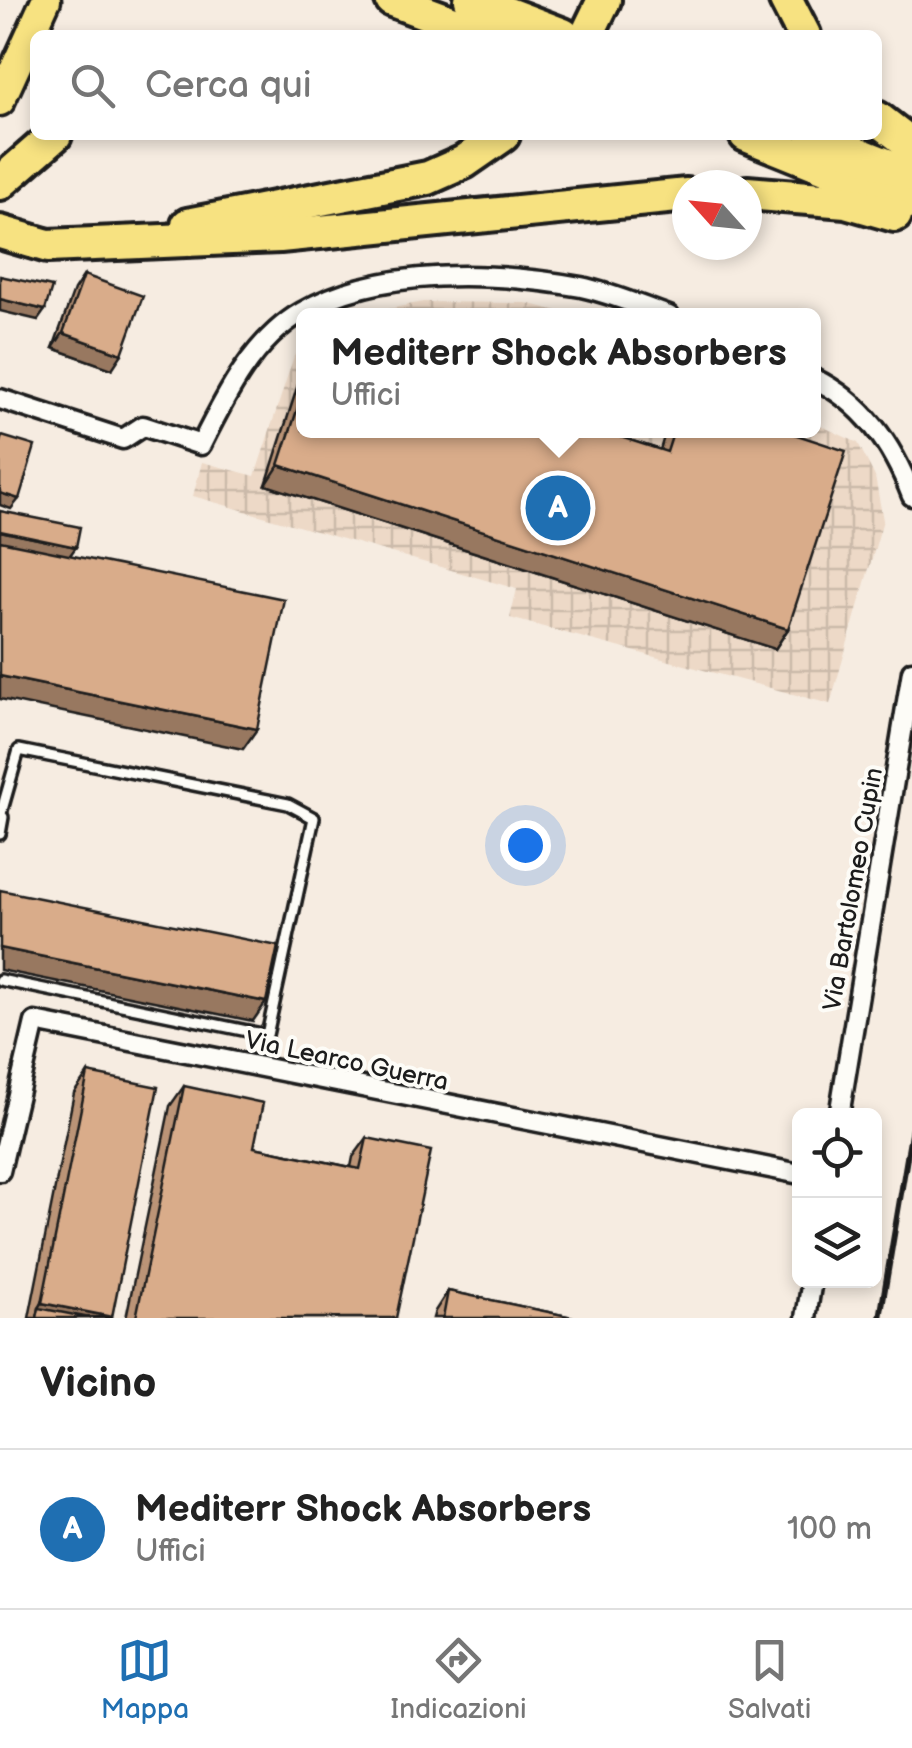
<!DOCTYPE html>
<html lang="it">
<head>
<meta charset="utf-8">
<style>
	:root { --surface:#fff; --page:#f6f6f6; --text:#222; --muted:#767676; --line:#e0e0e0; --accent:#1f6fb2 }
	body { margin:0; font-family:"Balsamiq Sans",sans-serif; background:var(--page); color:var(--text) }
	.controls { position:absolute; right:30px; bottom:30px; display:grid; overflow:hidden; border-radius:15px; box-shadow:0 5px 15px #0003 }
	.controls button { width:90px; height:90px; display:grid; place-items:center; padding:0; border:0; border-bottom:2px solid var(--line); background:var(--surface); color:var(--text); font:50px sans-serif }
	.compass { position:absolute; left:672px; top:170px; width:90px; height:90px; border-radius:50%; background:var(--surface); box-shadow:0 5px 15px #0003; rotate:297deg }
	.you { position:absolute; left:525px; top:845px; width:35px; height:35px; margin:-25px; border:8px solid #fff; border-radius:50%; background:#1a73e8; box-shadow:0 0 0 15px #1a73e833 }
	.badge { display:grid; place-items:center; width:65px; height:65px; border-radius:50%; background:var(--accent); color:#fff; font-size:32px; font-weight:700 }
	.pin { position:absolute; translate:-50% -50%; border:5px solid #fff; box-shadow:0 2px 10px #0006 }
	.popup { position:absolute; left:296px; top:308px; width:525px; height:130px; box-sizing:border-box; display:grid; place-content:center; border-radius:15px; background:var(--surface); filter:drop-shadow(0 2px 8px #0005); font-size:32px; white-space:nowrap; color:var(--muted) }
	.popup b { font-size:38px; color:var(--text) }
	.popup::after { content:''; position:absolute; left:50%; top:100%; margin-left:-20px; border:20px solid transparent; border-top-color:var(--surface) }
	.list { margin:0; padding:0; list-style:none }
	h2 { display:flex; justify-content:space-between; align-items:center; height:130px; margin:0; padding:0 40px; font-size:42px }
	h2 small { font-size:32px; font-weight:400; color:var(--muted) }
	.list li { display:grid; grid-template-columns:65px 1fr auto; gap:30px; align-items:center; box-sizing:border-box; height:160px; padding:0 40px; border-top:2px solid var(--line) }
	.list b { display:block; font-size:38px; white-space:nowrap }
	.list p { margin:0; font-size:32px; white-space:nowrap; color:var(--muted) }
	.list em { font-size:32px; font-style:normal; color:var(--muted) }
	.icon { flex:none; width:55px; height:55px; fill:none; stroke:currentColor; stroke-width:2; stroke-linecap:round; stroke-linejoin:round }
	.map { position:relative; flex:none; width:912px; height:1318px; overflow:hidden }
	.search { position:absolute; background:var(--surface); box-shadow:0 5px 15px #0003; left:30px; right:30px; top:30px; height:110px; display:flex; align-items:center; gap:25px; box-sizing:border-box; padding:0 35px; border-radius:15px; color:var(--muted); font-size:38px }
	.sheet { height:290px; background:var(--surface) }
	nav { display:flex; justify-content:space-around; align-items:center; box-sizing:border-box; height:140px; border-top:2px solid var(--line); background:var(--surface); font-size:28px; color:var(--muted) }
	nav a { display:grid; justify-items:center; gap:5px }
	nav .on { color:var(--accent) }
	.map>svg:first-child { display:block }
</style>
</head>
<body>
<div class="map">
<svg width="912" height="1318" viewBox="0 0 912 1318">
	<defs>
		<pattern id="industrial-grid" width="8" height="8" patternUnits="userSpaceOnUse" patternTransform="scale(2.5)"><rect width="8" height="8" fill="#edd9c7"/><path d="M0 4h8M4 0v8" fill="none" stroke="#cbbaaa"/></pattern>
	</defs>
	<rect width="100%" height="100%" fill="#f6ece1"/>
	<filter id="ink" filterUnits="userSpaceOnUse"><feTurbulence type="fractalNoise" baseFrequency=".01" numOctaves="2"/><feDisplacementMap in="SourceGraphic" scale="20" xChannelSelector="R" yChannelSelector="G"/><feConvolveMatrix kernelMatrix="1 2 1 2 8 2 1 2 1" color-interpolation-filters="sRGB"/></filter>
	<g filter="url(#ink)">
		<g fill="url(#industrial-grid)">
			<path d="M423 302 526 303 573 315H359Z"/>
			<path d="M303 348V430H813V422L858 443 875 477 883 520 830 704 510 618 517 589 193 496 202 462 255 476 294 356Z"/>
		</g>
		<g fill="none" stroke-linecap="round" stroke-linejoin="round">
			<g stroke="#1c1c1c" stroke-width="16">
				<g id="lane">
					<path d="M0 817 19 750 288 804 314 818 267 1035 0 980"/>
					<path d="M0 834 3 817"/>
				</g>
			</g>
			<g stroke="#1c1c1c" stroke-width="25">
				<g id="street">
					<path d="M813 378C864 403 892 444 912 496"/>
					<path d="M0 399 123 439 143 426 201 445C225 397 253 340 302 312 380 266 495 272 581 287 610 293 640 306 669 316"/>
					<path d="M839 1116 912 671"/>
					<path d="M0 1171 35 1022 800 1174"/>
					<path d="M806 1318 812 1280"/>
				</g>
			</g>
			<g stroke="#1c1c1c" stroke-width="35">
				<path id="primary" d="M0 101 46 0"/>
			</g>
			<g stroke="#1c1c1c" stroke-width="40">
				<g id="highway">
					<path d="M392 0 486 35"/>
					<path d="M471 0 563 35"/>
					<path d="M786 0 804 35"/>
					<path d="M587 35 604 0"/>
					<path d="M877 118 912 145"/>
					<path d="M746 135 912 202"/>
					<path d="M812 135 912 175"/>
					<path d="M0 183 55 135"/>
					<path d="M747 193 846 201 895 215"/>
					<path d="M188 225 428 178 464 162 503 135"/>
					<path d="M0 232 48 246 280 236 687 195"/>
				</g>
			</g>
			<use href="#lane" stroke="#fdfcf7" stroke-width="9"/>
			<use href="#street" stroke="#fdfcf7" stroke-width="18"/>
			<use href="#primary" stroke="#f7e281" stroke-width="28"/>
			<use href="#highway" stroke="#f7e281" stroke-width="32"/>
			<path stroke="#1c1c1c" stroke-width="6" d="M880 1318 912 1128"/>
		</g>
		<g fill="#bb9477" stroke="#1c1c1c" stroke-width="2.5">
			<path d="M84 275 112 369 53 348 74 290Z"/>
			<path d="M303 369V430L614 435 660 450 666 430H782L788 629 775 649 266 485Z"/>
			<path d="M88 1073 112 1318H29L74 1093Z"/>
			<path d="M184 1086 254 1147 351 1167 353 1157 367 1138 396 1318H126L170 1106Z"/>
			<path d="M448 1291 577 1318H433L435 1311Z"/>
		</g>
		<g fill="#987861" stroke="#1c1c1c" stroke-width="2.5">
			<path d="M0 299 45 310 38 320 0 311Z"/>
			<path d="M63 333 122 354 112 369 53 348Z"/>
			<path d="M279 465 788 629 775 649 266 485Z"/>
			<path d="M0 493 19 499 11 509 0 505Z"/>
			<path d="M0 531 76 547 68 558 0 543Z"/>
			<path d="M0 676 257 729 243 749 0 699Z"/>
			<path d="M0 948 266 1002 253 1021 0 970Z"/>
			<path d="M42 1303 112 1317 37 1318 39 1308Z"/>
		</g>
		<g fill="#d9ac8a" stroke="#1c1c1c" stroke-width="2.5">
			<path d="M84 275 143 296 122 354 63 333Z"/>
			<path d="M0 276 52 287 45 310 0 299Z"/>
			<path d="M303 392V430H616L614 435 667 452 674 430H782L846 451 788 629 279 465Z"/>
			<path d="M2 436 35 446 19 499 0 493V442Z"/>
			<path d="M0 511 80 527 76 547 0 531Z"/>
			<path d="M0 541 284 599 257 729 0 676Z"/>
			<path d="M0 890 278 946 266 1002 0 948Z"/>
			<path d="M88 1073 158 1087 112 1317 42 1303Z"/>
			<path d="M184 1086 263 1103 254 1147 360 1169 367 1138 431 1151 396 1318H136Z"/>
			<path d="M448 1291 577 1318H443Z"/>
			<path d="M39 1308 90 1318H37Z"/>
		</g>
	</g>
	<g text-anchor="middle" stroke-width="8" stroke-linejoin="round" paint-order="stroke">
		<g font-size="25" fill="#1c1c1c" stroke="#fdfcf7">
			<text transform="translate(852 889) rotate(-80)" y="9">Via Bartolomeo Cupin</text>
			<text transform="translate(347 1060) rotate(12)" y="9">Via Learco Guerra</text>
		</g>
	</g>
</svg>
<div class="controls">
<button><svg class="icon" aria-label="locate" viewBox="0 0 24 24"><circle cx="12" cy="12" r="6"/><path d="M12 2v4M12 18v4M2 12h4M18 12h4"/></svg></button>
<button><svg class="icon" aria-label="layers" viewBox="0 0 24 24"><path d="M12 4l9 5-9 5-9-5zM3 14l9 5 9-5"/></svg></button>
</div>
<svg class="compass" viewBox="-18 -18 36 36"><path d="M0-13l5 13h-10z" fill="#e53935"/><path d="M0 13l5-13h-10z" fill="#767676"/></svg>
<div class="you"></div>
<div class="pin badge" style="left:558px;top:508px">A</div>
<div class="popup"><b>Mediterr Shock Absorbers</b>Uffici</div>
<div class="search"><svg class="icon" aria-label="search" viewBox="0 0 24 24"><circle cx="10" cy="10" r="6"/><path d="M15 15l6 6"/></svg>Cerca qui</div>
</div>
<section class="sheet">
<h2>Vicino<small></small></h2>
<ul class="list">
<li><span class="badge">A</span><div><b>Mediterr Shock Absorbers</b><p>Uffici</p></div><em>100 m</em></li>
</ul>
</section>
<nav>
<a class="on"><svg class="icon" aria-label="map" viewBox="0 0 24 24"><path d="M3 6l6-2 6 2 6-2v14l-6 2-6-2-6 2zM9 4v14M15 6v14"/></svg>Mappa</a>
<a><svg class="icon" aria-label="directions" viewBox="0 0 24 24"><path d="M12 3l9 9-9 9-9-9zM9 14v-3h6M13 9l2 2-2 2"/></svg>Indicazioni</a>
<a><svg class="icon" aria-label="saved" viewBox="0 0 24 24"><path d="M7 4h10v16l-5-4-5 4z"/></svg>Salvati</a>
</nav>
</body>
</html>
